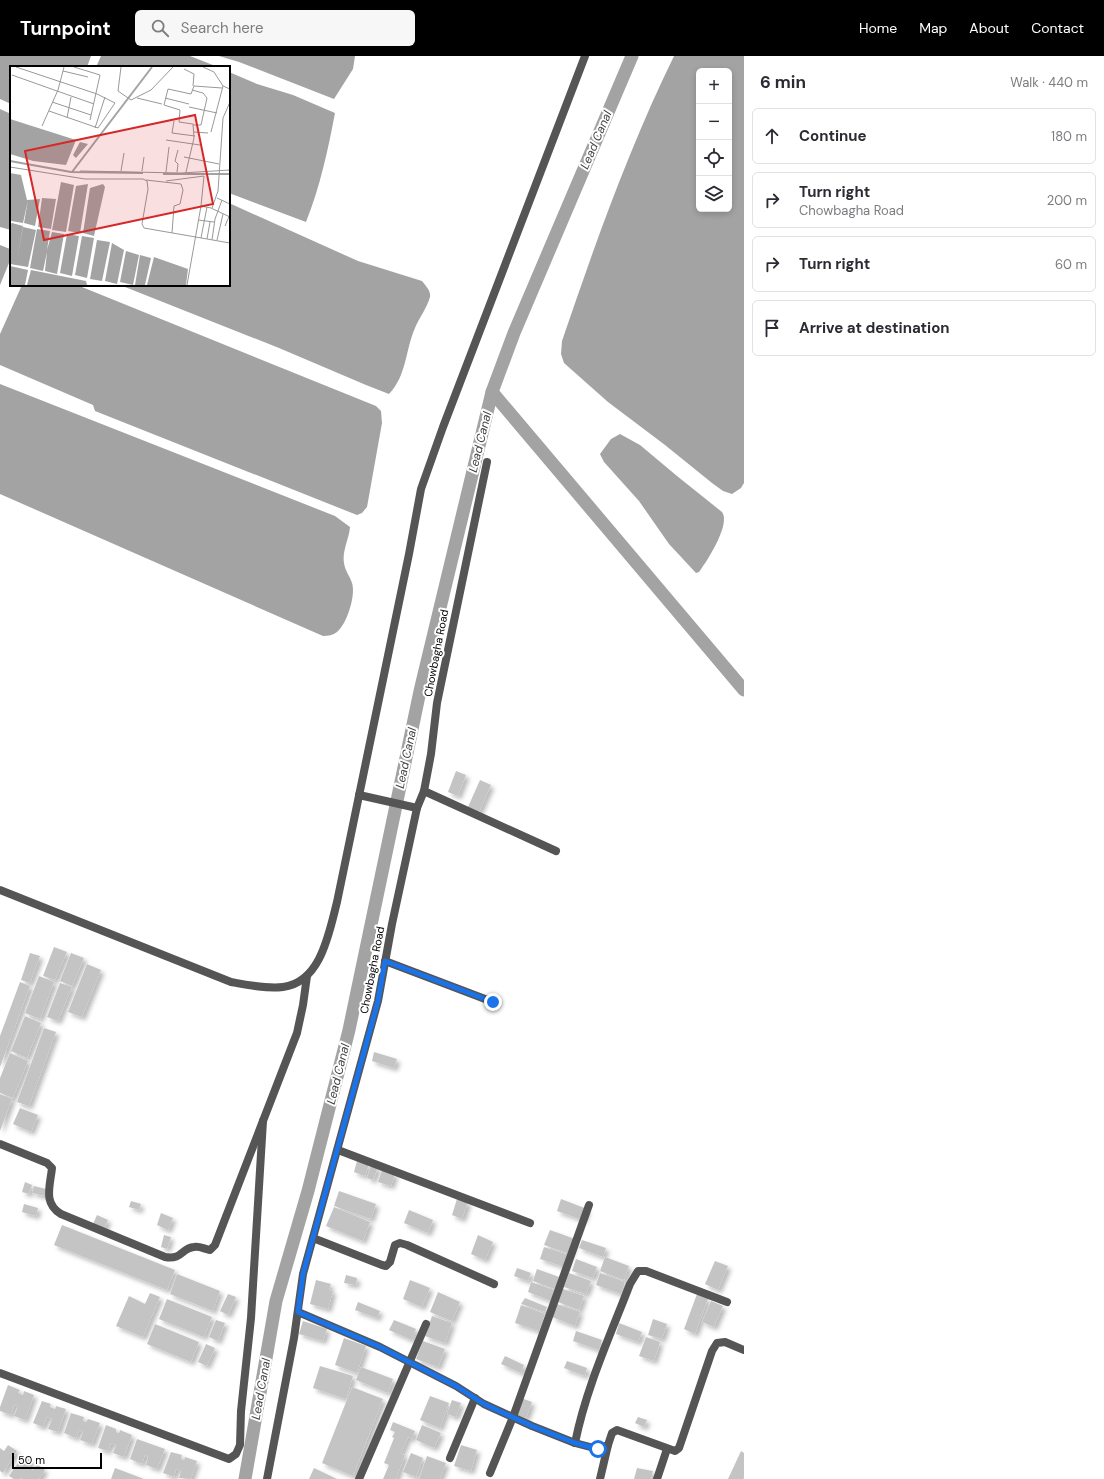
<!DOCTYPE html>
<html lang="en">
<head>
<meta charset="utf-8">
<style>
	:root { --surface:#fff; --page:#f7f7f7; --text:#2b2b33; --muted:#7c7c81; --line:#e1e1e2; --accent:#000 }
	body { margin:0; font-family:"DM Sans",sans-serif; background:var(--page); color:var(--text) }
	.controls { position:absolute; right:12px; top:12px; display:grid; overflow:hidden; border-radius:6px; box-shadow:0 2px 6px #0003 }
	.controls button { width:36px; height:36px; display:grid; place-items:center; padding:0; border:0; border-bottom:1px solid var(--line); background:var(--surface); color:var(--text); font:20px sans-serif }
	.scale { position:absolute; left:12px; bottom:10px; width:90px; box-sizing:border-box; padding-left:4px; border:2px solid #000; border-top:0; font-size:11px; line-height:14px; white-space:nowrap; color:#000; -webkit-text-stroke:3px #fff; paint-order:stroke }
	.stop { position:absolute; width:12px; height:12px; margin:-9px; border:3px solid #1a73e8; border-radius:50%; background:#fff }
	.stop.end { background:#1a73e8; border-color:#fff; box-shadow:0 1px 4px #0008 }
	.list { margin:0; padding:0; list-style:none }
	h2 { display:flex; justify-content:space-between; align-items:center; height:52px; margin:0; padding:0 16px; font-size:17px }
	h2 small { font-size:13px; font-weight:400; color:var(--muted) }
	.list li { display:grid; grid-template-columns:26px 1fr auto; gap:12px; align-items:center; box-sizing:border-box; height:56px; margin:0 8px 8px; padding:0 8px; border:1px solid var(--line); border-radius:6px }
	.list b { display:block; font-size:15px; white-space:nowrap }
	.list p { margin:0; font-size:13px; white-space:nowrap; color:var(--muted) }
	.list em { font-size:13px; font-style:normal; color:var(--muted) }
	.icon { flex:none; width:22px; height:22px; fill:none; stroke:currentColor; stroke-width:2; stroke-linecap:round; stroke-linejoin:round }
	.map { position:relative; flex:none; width:744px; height:1423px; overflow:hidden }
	header { display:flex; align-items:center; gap:24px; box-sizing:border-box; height:56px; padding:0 20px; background:var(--accent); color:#fff }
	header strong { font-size:19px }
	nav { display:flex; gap:22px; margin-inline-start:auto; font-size:14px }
	.search { width:280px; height:36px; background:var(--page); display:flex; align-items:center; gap:10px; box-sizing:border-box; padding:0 14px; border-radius:6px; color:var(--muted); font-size:15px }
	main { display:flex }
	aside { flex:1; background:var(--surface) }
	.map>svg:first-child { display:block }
</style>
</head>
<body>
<header>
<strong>Turnpoint</strong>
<div class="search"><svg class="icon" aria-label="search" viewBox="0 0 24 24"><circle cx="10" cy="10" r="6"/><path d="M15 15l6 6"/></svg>Search here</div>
<nav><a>Home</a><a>Map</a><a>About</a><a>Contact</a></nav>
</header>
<main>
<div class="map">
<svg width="744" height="1423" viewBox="0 0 744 1423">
	<defs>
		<filter id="shadow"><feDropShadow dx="3.5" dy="3.5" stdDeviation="2" flood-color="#0004"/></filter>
	</defs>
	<rect width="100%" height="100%" fill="#fff"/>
	<g fill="#a3a3a3" fill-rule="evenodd">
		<path d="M0 0H91L87 11H11V48L0 43Z"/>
		<path d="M101 0H190L218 11H96Z"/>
		<path d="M219 0H355L353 13 334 43 239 6Z"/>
		<path d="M674 0H744V427L741 432 732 438 723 435 712 427 665 389 608 346 564 307 561 298 562 285C595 188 629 92 674 0ZM699 15H729V153H699Z"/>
		<path d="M229 16 257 28 293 39 335 57C328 94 320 131 306 166L229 137Z"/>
		<path d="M0 53 11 58V174L0 171Z"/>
		<path d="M229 147 358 205 422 225C426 230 431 235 430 241 427 252 419 262 415 272 405 295 407 319 389 338L366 329 279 292 120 229H229Z"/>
		<path d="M0 189 10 193 11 202 0 229Z"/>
		<path d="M22 229H77L376 350 381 355 382 367 367 451 362 457 357 459 95 355 93 349 0 309V278Z"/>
		<path d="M0 328 335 460 350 471C349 483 342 495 344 507 345 515 350 520 352 527 356 539 347 568 337 576 333 579 328 580 323 580L0 438Z"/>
		<path d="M620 378 640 389 677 420 722 456C731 468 707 505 699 516L696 517 669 488 639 445 604 406 600 398 611 383Z"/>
	</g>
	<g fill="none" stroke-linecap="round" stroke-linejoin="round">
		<g stroke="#a3a3a3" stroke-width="13">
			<path d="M492 336 744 634"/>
			<path d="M245 1423 276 1245 308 1135 349 974 420 635 492 336 514 277 632 0"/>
		</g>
	</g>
	<g fill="#c4c4c4" filter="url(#shadow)">
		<path d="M456 715 466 719 458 740 448 736Z"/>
		<path d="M480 724 491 729 479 756 468 751Z"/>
		<path d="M54 891 67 896 55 924 43 920Z"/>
		<path d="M30 897 40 900 30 927 21 924Z"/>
		<path d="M71 897 84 902 72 930 60 925Z"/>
		<path d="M87 908 101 914 82 961 68 956Z"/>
		<path d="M39 920 54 926 40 963 25 957Z"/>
		<path d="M20 926 30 930 0 1011V980Z"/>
		<path d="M60 927 72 931 58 965 47 961Z"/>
		<path d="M25 960 41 967 27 1002 11 995Z"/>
		<path d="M44 972 56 976 29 1050 17 1046Z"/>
		<path d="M374 996 397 1003 394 1012 372 1005Z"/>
		<path d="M10 997 28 1005 13 1042 0 1037V1022Z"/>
		<path d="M0 1038 12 1043 0 1075Z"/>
		<path d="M20 1052 38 1059 31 1076 13 1068Z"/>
		<path d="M357 1105 369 1108 365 1120 354 1116Z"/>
		<path d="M371 1109 378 1111 373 1124 367 1122Z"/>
		<path d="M382 1114 395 1118 391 1130 378 1126Z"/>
		<path d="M25 1126 32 1129 29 1138 22 1136Z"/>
		<path d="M34 1130 46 1133 45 1140 32 1137Z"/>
		<path d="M339 1135 376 1148 371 1163 334 1150Z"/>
		<path d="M457 1143 468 1146 462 1163 452 1159Z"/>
		<path d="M561 1143 587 1153 583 1164 557 1155Z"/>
		<path d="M131 1145 141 1148 139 1154 129 1151Z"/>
		<path d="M24 1148 38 1152 36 1160 22 1156Z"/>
		<path d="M334 1151 370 1166 363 1185 326 1170Z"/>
		<path d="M409 1154 433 1164 428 1177 404 1167Z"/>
		<path d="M161 1157 173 1162 168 1174 157 1169Z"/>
		<path d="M97 1159 108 1164 104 1173 93 1168Z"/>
		<path d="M62 1169 175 1214 167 1234 54 1189Z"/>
		<path d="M550 1174 575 1183 570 1198 544 1189Z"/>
		<path d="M164 1179 171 1181 167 1193 161 1191Z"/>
		<path d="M478 1179 493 1186 485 1204 471 1198Z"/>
		<path d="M582 1184 606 1192 603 1201 579 1192Z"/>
		<path d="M544 1191 569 1199 565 1211 540 1203Z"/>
		<path d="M605 1201 629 1210 624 1224 600 1215Z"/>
		<path d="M576 1203 597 1211 593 1222 572 1215Z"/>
		<path d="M715 1205 728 1210 718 1234 705 1228Z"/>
		<path d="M517 1212 531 1217 528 1225 514 1220Z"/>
		<path d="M537 1213 559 1221 555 1233 533 1225Z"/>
		<path d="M569 1217 591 1225 586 1238 564 1231Z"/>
		<path d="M600 1217 625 1226 621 1238 596 1229Z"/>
		<path d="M177 1218 220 1235 213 1255 170 1238Z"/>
		<path d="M346 1219 357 1222 356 1229 344 1227Z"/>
		<path d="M316 1224 331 1228 329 1234 333 1235 328 1253 310 1248Z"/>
		<path d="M410 1224 430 1232 422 1251 403 1243Z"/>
		<path d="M531 1226 554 1234 551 1245 528 1236Z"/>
		<path d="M563 1233 584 1240 579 1254 558 1246Z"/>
		<path d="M438 1236 460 1246 452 1265 430 1256Z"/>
		<path d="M150 1237 160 1241 143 1281 116 1270 129 1240 145 1248Z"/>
		<path d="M228 1238 236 1241 228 1259 220 1255Z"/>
		<path d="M697 1238 708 1243 695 1278 684 1273Z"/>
		<path d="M525 1242 547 1251 545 1256 521 1248Z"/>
		<path d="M167 1243 212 1261 204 1281 159 1263Z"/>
		<path d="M711 1245 723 1250 714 1271 702 1266Z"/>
		<path d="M358 1246 380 1255 377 1262 355 1254Z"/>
		<path d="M557 1248 580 1256 575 1270 552 1261Z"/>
		<path d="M521 1249 545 1258 539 1275 515 1267Z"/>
		<path d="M432 1260 452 1267 445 1287 425 1280Z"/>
		<path d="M653 1263 667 1268 662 1283 648 1279Z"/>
		<path d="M216 1264 225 1267 218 1285 209 1281Z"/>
		<path d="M394 1264 416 1273 412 1284 389 1274Z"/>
		<path d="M303 1265 327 1273 323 1285 299 1278Z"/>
		<path d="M619 1267 642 1276 638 1286 616 1278Z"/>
		<path d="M155 1268 199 1286 191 1306 147 1288Z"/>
		<path d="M576 1275 602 1284 599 1294 573 1285Z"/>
		<path d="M646 1281 660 1286 654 1305 639 1300Z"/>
		<path d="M344 1282 366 1290 357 1317 335 1309Z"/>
		<path d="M423 1285 445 1293 438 1311 416 1303Z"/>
		<path d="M206 1288 215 1292 207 1310 198 1306Z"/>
		<path d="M505 1300 524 1309 521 1317 501 1308Z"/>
		<path d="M567 1305 587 1312 585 1320 564 1312Z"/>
		<path d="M320 1310 353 1320 346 1343 313 1332Z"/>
		<path d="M361 1311 393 1323 388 1337 356 1324Z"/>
		<path d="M8 1329 20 1334 18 1337 23 1339 24 1335 34 1339 25 1364 14 1360 18 1350 14 1349 11 1359 0 1355V1351Z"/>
		<path d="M352 1331 383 1343 353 1420 322 1407Z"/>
		<path d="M430 1340 449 1347 440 1372 420 1364Z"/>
		<path d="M521 1342 532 1346 526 1362 515 1358Z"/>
		<path d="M452 1344 461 1347 456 1361 447 1358Z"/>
		<path d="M42 1345 51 1348 50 1351 55 1353 56 1350 66 1353 58 1376 48 1373 52 1363 47 1361 43 1371 33 1367Z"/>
		<path d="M71 1357 84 1361 83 1365 86 1366 88 1363 100 1367 92 1388 80 1384 83 1376 79 1374 76 1382 64 1377Z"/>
		<path d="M638 1361 647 1364 644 1371 635 1367Z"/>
		<path d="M393 1366 415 1375 412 1383 408 1381 401 1398 405 1399 396 1423H383L389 1409 384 1407 394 1382 392 1381 395 1376 390 1374Z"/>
		<path d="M106 1369 116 1373V1376L119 1377 120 1374 132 1379 124 1401 113 1397 116 1389 111 1387 108 1395 98 1392Z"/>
		<path d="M422 1369 441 1377 434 1392 416 1384Z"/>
		<path d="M137 1383 165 1393 157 1413 146 1409 148 1401 145 1399 142 1408 130 1403Z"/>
		<path d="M8 1389 17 1395 3 1417 0 1415V1392L4 1395Z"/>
		<path d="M461 1389 477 1394 471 1415 454 1410Z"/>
		<path d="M741 1395 744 1397V1421L743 1423H728Z"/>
		<path d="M171 1396 182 1399 181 1403 184 1404 185 1401 197 1405 191 1423 179 1422 181 1415 176 1413 174 1421 163 1417Z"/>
		<path d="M411 1397 423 1402 416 1421 403 1416Z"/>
		<path d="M23 1399 32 1405 29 1411 33 1414 37 1408 45 1414 39 1423H23L21 1422 20 1423H14L9 1420Z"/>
		<path d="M427 1400 446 1407 440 1423H419Z"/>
		<path d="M115 1412 144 1423H111Z"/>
		<path d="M314 1412 337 1423H309Z"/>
		<path d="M637 1412 653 1415 651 1423H634Z"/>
	</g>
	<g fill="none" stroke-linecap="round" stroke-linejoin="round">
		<g stroke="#555" stroke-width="8">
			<path d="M424 735 556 795"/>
			<path d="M359 739 417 752"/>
			<path d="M0 834 231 926C247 929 266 933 283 931 321 926 329 877 337 846L409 498 421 433 443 371 585 0"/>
			<path d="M385 905 493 946"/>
			<path d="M0 1088 47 1107 52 1112C50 1131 43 1147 61 1158L165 1201C183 1204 181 1192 194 1191 200 1190 204 1193 210 1194L215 1189 297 977 303 949 307 920"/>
			<path d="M338 1094 530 1167"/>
			<path d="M313 1182 382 1209 386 1210 390 1206 395 1189 400 1187 407 1189 494 1228"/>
			<path d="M298 1256 380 1291 456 1330 484 1348 532 1370 575 1387 598 1393 608 1389 612 1377 617 1374 675 1395 679 1392 712 1295 717 1287 725 1286 744 1294"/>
			<path d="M0 1317 229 1403 236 1398 240 1389 241 1355 251 1262 263 1065"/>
			<path d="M575 1387C586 1332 610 1280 630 1228L638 1215H646L727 1246"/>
			<path d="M450 1402 475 1342"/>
			<path d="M490 1417 513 1361 589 1149"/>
			<path d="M267 1423 294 1282 303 1218 378 945 392 868 417 752 424 735 431 698 437 647 487 406"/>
			<path d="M359 1423 426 1268"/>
			<path d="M600 1423 608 1389"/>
			<path d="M657 1423 667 1393"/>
		</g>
	</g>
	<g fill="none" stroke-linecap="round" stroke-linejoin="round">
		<path stroke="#1a73e8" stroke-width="5" d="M493 946 385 905 378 945 303 1218 298 1256 380 1291 456 1330 484 1348 532 1370 575 1387 598 1393"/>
	</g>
	<g text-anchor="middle" stroke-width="4" stroke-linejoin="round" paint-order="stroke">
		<g font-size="11" fill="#000" stroke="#fff">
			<text transform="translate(436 597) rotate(-79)" y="4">Chowbagha Road</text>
			<text transform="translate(372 914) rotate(-79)" y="4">Chowbagha Road</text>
		</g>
		<g font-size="12" font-style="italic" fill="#444" stroke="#fff">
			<text transform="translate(596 84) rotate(-67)" y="4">Lead Canal</text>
			<text transform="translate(480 386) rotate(-76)" y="4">Lead Canal</text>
			<text transform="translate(406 702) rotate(-78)" y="4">Lead Canal</text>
			<text transform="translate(338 1018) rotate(-76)" y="4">Lead Canal</text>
			<text transform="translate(261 1333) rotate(-80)" y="4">Lead Canal</text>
		</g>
	</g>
	<g transform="translate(10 10)">
		<rect width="220" height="220" fill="#fff"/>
		<path d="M0 53 66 74 56 99 23 95 0 88ZM70 76 78 78 66 92 63 89ZM0 107 11 109 17 134 30 133 25 160 14 157 18 134 13 157 1 155ZM51 116 64 119 56 166 42 164ZM78 118 70 167 58 165 66 120ZM93 118 95 121 84 170 73 167 80 122ZM32 132 46 133 41 163 28 161ZM2 157 13 160 7 193 13 161 26 164 18 201 0 198V158ZM27 163 40 165 37 184 42 166 54 168 47 208 35 205 37 186 33 205 20 202ZM57 168 69 170 62 210 50 207ZM72 170 84 172 77 212 65 209ZM87 174 100 176 92 215 80 213ZM102 177 114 184 107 218 95 215ZM116 185 129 189 123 219 110 216ZM130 189 141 192 135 219H125ZM144 191 178 203 176 219H137ZM0 200 18 204 15 219H0ZM21 204 76 215 77 219H17Z" fill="#a3a3a3"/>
		<path fill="none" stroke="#a3a3a3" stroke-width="2" d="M0 95 61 106 133 107M62 106 142 1M153 108H220"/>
		<path fill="none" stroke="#999" stroke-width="1" d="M6 1 87 28 105 37 88 62 39 45M64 1 90 9 80 54M111 1 108 25 121 34 141 24 163 1M193 1 204 6 213 20 220 23M174 3 184 8 183 20M53 5 78 11M2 9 47 25M182 24 193 27 197 32 191 59H183M47 25 84 38M127 32 152 38M155 32 179 38M42 36 81 49M179 41 207 47M57 52 61 31M164 55 162 67 185 70M32 60 48 24 54 1M85 62 95 31M184 66 198 67M201 66 213 20M156 74 190 79M174 91 209 98M0 101 75 113H133L137 115 138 123 132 158 134 162 220 177M70 105 171 107 220 104M111 105 114 87M132 105 134 91M156 106 159 81M167 106 168 98 165 95 168 84M176 106 184 72 183 58 169 56 170 44 154 39 158 23 181 28 184 20 212 22M136 114 171 118 173 124 170 138 164 140 162 167M156 115 194 110 191 140M207 132 220 138M202 142 208 125 213 52 220 36M188 154 204 156M215 160 220 148M191 172 197 141M197 173 200 156M202 174 205 153 212 134M207 174 213 148M177 219 191 140 201 142 220 151"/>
		<path fill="#d62828" fill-opacity="0.15" stroke="#d62828" stroke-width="2" d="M185 49 203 138 34 174 15 85Z"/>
		<rect width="220" height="220" fill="none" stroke="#000" stroke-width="2"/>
	</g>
</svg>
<div class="controls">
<button>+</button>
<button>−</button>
<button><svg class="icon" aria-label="locate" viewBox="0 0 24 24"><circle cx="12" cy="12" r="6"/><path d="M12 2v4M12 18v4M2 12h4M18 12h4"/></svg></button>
<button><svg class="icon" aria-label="layers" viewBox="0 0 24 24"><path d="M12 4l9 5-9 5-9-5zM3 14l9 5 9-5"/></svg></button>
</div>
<div class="scale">50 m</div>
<div class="stop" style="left:598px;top:1393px"></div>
<div class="stop end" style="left:493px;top:946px"></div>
</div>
<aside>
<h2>6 min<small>Walk · 440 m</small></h2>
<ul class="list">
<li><svg class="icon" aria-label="ahead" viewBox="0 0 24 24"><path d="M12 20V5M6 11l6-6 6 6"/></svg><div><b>Continue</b></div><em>180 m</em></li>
<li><svg class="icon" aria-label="right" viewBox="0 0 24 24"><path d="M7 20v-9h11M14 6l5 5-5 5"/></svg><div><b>Turn right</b><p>Chowbagha Road</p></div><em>200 m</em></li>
<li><svg class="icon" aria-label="right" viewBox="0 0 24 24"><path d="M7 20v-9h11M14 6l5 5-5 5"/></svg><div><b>Turn right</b></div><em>60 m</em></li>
<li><svg class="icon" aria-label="arrive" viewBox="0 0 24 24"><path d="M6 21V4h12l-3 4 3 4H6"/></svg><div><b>Arrive at destination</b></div></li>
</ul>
</aside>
</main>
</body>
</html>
